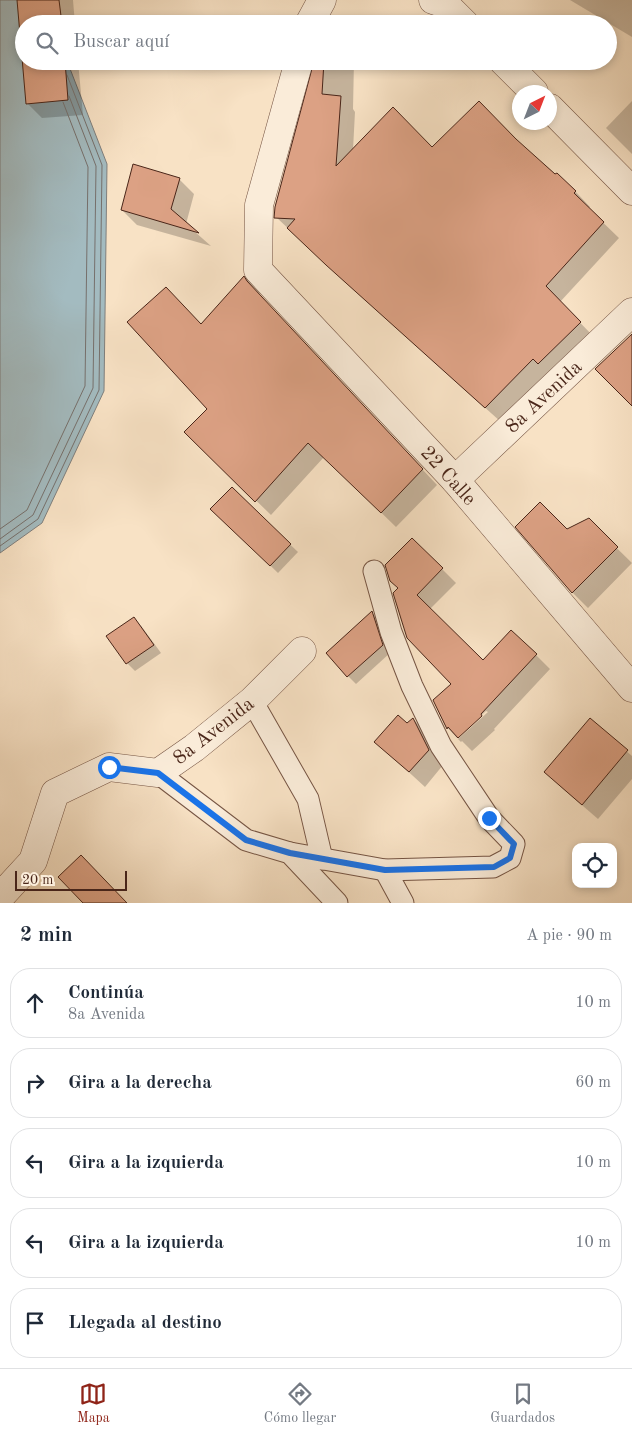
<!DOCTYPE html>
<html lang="es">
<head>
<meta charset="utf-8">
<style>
	:root { --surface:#fff; --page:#f2f2f3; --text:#1f2937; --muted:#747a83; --line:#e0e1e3; --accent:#8f2418 }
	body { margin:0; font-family:"Old Standard TT",serif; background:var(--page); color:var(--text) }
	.controls { position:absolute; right:15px; bottom:15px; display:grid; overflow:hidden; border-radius:10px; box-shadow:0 2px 8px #0003 }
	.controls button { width:45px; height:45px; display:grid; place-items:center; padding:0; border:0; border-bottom:1px solid var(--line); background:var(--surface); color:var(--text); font:25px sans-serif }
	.compass { position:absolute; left:512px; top:85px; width:45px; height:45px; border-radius:50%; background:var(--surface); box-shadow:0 2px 8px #0003; rotate:42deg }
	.scale { position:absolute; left:15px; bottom:12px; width:112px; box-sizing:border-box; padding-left:5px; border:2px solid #4a2619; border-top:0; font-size:14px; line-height:18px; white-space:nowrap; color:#4a2619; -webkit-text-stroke:4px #faecd9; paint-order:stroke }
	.stop { position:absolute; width:15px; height:15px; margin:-11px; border:4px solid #1a73e8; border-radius:50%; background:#fff }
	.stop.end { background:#1a73e8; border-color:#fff; box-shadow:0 1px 5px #0008 }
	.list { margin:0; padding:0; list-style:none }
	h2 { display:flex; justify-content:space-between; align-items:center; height:65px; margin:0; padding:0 20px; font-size:21px }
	h2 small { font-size:16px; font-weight:400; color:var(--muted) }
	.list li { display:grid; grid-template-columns:32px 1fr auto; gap:15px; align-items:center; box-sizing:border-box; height:70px; margin:0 10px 10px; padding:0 10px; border:1px solid var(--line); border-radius:20px }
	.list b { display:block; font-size:19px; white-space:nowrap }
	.list p { margin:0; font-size:16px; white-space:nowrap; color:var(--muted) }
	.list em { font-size:16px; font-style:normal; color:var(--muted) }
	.icon { flex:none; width:28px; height:28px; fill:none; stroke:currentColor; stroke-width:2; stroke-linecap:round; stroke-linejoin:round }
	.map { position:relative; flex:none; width:632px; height:903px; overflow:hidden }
	.search { position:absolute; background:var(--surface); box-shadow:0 2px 8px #0003; left:15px; right:15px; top:15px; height:55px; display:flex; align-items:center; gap:12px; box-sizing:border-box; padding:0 18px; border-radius:28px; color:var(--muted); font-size:19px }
	.sheet { height:465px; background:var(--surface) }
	nav { display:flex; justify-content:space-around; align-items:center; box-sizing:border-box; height:70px; border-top:1px solid var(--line); background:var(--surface); font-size:14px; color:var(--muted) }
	nav a { display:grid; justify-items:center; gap:2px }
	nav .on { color:var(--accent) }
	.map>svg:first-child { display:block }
</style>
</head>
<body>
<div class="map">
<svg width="632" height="903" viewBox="0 0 632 903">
	<rect width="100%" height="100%" fill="#f8e2c5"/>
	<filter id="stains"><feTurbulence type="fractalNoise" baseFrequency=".004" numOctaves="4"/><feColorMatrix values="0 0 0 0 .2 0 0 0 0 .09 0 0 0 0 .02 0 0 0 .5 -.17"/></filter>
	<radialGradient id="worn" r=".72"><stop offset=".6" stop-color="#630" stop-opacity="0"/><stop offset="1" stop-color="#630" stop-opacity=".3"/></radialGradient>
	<path fill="#a3bbc0" stroke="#7f7f7d" d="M0 0H44L24 24V61H67L107 164 104 391 42 523 0 553Z"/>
	<g fill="#0003">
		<path d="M18 0H73L75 24H24V61H78L83 115 42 118 27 103Z"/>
		<path d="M570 0H632V37Z"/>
		<path d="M315 61H354L353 109 355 112 353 150 432 149 517 141 575 191 590 207 588 208 619 238 560 302 595 338 501 422 346 283 276 217Z"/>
		<path d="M632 101V154L606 128Z"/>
		<path d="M179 179 194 194 186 224 211 246 137 225 122 210Z"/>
		<path d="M245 277 259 292 261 297 437 485 396 527 324 457 271 515 186 432 209 409 201 325Z"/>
		<path d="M232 489 298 552 278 573 212 509Z"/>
		<path d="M588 520 632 563 588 608 573 593 517 527 567 530Z"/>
		<path d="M412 539 456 583 430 609 483 662 536 655 550 669 494 729 495 730 472 751 462 741 461 742 458 739 488 712 486 711 457 738 448 728 434 701 453 684 399 588Z"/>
		<path d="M372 613 380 621 390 653 356 684 348 676Z"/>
		<path d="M134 619 142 627 161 653 135 671 127 663Z"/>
		<path d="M413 719 428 734 443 765 425 787 376 742 407 725Z"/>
		<path d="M590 720 632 756V779L598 819 561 787 546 772Z"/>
	</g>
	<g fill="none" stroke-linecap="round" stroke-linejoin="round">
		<g stroke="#76706c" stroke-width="1">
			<path d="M0 529 27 510 85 386 88 167 63 102"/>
			<path d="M0 539 33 515 93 388 96 166 69 96"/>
			<path d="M0 546 38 519 99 390 102 165 67 75"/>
		</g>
	</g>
	<g fill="#dca184" stroke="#4a2619">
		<path d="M17 0H59L62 24H24V61H65L68 100 26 104Z"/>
		<path d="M314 61H324L322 94 341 96 336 166 393 107 432 147 479 101 516 139 555 174 557 173 576 191 574 193 604 222 546 286 581 322 538 364 533 359 485 408 326 265 287 228 295 219 274 218 275 207Z"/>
		<path d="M133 164 180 178 171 209 199 233 121 210Z"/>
		<path d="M244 276 247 281 423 469 381 513 308 443 255 502 184 432 207 409 127 322 166 287 201 324Z"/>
		<path d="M632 334V406L595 369Z"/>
		<path d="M232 487 291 544 270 566 210 509Z"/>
		<path d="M540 502 567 529 589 518 618 547 572 593 515 527Z"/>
		<path d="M412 538 443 568 417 595 483 660 511 630 537 654 481 714 482 716 458 738 448 727 447 729 433 700 451 684 407 638 393 593 398 588 390 581 385 565Z"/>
		<path d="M372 611 383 645 347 677 326 653Z"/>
		<path d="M134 617 154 645 126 664 106 636Z"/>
		<path d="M398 715 407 723 413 718 429 750 409 772 374 742Z"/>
		<path d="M590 718 628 750 582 805 544 772Z"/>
		<path d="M81 855 127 903H83L58 877Z"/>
	</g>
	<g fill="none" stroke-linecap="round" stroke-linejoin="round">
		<g stroke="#765544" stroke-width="23">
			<g id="lane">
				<path d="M252 701 308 799 322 859"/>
				<path d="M158 773 246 840 290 853 337 903"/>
				<path d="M290 853 385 870 493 867 510 858 514 844 489 818 441 746 412 686 391 632 374 571"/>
				<path d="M385 870 403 903"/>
			</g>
		</g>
		<g stroke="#765544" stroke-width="29">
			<g id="street">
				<path d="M433 0 445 4 465 24"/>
				<path d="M309 24 322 0"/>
				<path d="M299 61 259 205 258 270 455 480 632 688"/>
				<path d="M503 61 534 92"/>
				<path d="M550 108 632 191"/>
				<path d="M455 480 632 312"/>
				<path d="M0 897 33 861 55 793 109 767 158 773 194 748 252 701 302 651"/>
			</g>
		</g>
		<use href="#lane" stroke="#faecd9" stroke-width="21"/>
		<use href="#street" stroke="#faecd9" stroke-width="28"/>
	</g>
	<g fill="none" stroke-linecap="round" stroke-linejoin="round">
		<path stroke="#1a73e8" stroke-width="6" d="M109 767 158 773 246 840 290 853 385 870 494 867 510 858 514 844 489 818"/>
	</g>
	<g text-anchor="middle" stroke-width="4" stroke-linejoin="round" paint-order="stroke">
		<g font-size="20" fill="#4a2619" stroke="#faecd9">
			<text transform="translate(543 396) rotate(-43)" y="7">8a Avenida</text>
			<text transform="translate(449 475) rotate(48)" y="7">22 Calle</text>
			<text transform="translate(213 730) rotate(-38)" y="7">8a Avenida</text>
		</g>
	</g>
	<rect width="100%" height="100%" filter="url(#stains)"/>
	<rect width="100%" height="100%" fill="url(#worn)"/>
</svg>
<div class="controls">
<button><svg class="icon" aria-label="locate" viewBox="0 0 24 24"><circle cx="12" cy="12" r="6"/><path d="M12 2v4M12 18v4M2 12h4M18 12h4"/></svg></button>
</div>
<svg class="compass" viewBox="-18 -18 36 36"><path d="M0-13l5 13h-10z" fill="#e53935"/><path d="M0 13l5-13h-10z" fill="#747a83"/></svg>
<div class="scale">20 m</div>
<div class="stop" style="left:109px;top:767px"></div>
<div class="stop end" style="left:489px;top:818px"></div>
<div class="search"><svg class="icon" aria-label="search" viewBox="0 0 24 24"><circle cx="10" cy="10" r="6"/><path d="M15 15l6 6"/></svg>Buscar aquí</div>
</div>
<section class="sheet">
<h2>2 min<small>A pie · 90 m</small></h2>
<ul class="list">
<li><svg class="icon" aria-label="ahead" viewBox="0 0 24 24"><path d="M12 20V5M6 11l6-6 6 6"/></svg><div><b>Continúa</b><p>8a Avenida</p></div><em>10 m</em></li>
<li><svg class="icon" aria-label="right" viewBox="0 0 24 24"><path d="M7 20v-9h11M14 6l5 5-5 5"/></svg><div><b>Gira a la derecha</b></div><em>60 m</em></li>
<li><svg class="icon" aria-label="left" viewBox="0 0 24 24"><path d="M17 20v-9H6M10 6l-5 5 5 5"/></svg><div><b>Gira a la izquierda</b></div><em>10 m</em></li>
<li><svg class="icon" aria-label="left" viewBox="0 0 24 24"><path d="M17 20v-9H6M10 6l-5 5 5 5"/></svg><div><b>Gira a la izquierda</b></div><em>10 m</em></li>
<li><svg class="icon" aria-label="arrive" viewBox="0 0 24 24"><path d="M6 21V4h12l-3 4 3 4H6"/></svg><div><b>Llegada al destino</b></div></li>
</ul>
</section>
<nav>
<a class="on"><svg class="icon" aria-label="map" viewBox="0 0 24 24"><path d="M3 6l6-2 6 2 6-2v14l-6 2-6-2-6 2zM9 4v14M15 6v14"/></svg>Mapa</a>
<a><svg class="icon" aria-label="directions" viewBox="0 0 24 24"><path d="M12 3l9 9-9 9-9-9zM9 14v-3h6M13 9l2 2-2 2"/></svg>Cómo llegar</a>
<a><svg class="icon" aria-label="saved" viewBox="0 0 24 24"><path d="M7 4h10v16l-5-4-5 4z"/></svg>Guardados</a>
</nav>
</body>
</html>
